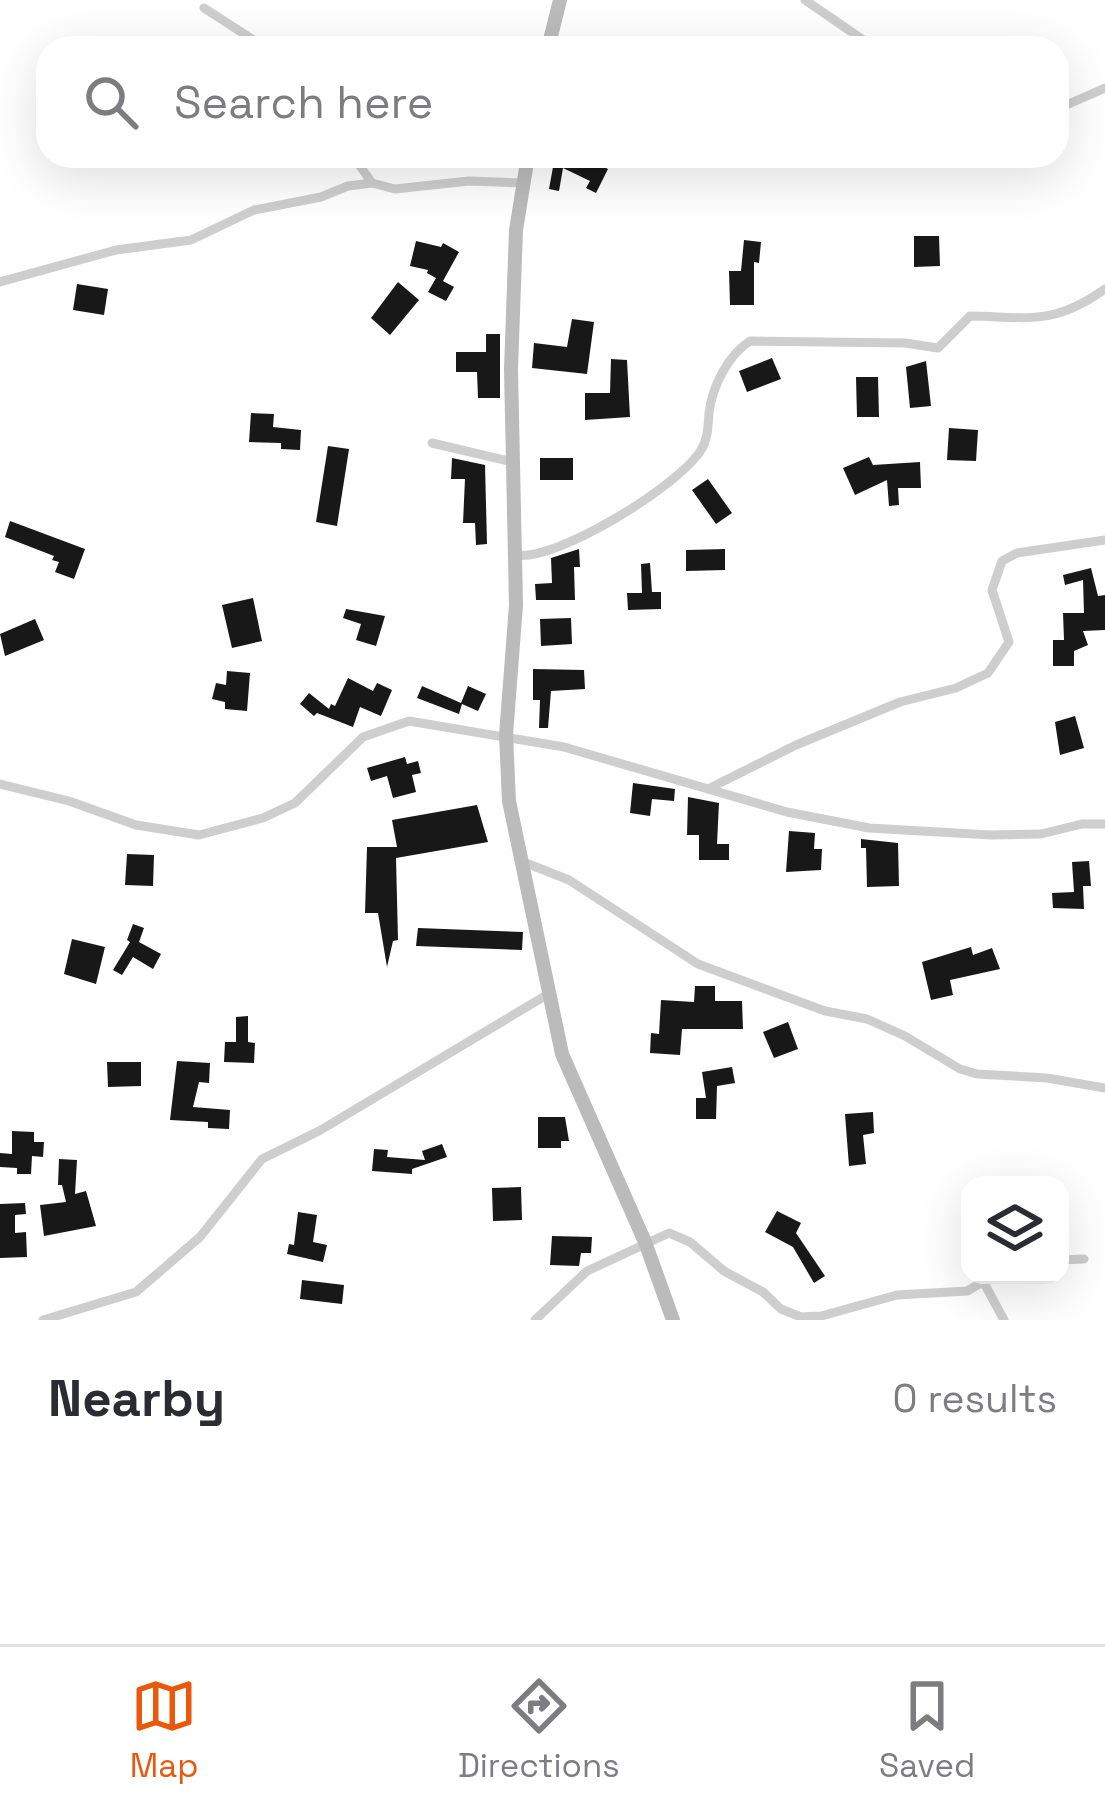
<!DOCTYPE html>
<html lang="en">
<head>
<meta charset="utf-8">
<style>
	:root { --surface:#fff; --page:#f7f7f7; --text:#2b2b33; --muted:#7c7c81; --line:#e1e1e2; --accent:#ea580c }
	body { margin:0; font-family:"Space Grotesk",sans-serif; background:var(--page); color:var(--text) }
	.controls { position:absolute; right:36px; bottom:36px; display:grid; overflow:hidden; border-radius:24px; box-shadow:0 12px 48px #0002 }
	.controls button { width:108px; height:108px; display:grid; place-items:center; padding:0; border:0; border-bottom:3px solid var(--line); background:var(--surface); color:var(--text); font:60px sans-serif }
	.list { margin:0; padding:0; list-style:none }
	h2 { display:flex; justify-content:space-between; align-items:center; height:156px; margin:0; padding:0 48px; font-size:51px }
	h2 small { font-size:39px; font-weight:400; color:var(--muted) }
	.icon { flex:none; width:66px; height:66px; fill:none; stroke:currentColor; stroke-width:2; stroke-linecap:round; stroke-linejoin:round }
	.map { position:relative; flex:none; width:1105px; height:1320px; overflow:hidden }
	.search { position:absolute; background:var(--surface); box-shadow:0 12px 48px #0002; left:36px; right:36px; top:36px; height:132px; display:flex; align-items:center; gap:30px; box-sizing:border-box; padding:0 42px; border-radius:36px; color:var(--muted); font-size:45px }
	.sheet { height:324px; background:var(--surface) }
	nav { display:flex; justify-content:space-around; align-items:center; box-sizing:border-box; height:168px; border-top:3px solid var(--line); background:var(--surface); font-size:33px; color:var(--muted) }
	nav a { display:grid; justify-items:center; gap:6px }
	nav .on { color:var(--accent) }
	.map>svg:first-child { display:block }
</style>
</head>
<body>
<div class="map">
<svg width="1105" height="1320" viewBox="0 0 1105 1320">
	<rect width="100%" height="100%" fill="#fff"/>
	<g fill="#181818">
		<path d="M555 156H581L608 169 596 193 586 188 590 181 563 168 559 191 549 189Z"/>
		<path d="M914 236H939L940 266 914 267Z"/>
		<path d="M744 240 761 242 759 263 754 262V305H730L729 271H741Z"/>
		<path d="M416 241 441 247 443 243 459 252 443 281 454 287 446 301 428 292 436 278 427 273 428 270 410 266Z"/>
		<path d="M398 282 419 300 390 335 371 318Z"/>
		<path d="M77 284 108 289 104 315 73 310Z"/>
		<path d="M572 319 594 322 587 374 532 368 534 343 567 347Z"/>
		<path d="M486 334H500V398H478L477 372H456V352H486Z"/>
		<path d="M772 358 781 379 747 392 739 371Z"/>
		<path d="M611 359 627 360 630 417 585 420V393H610Z"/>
		<path d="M926 361 931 406 910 408 906 367Z"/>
		<path d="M856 377H878L879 417H857Z"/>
		<path d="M251 413 274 414 273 427 301 430 300 450 281 449V443L249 442Z"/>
		<path d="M949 428 978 430 976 461 947 460Z"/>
		<path d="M328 446 349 449 337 526 316 522Z"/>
		<path d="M869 457 873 465 920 462 921 488H898L899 505 889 506 887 480 855 495 843 468Z"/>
		<path d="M452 458 485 465 487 544 476 545 475 523H463L465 479H451Z"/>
		<rect x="540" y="458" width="33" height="22"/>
		<path d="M708 479 732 513 716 524 692 490Z"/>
		<path d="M10 521 85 549 74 579 55 572 59 562 52 560 54 556 5 537Z"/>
		<path d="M579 549 580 567H574L575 600H536L535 584 552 583 551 558Z"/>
		<path d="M725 549V570L686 571V550Z"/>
		<path d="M650 563 652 592H661V609L628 610 627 593H642L641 564Z"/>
		<path d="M1091 568 1098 596 1105 595V630L1083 631 1088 645 1074 651V666H1053V640H1064L1063 613H1084L1083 580 1065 585 1063 575Z"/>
		<path d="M253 598 262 641 232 648 222 605Z"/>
		<path d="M346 609 385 616 376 646 356 640 361 624 343 618Z"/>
		<path d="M571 618 572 644 541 646 540 619Z"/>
		<path d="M35 619 44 640 5 656 0 634Z"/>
		<path d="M533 669 584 670 585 689 551 691 548 728H539L540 700H533Z"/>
		<path d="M227 671 250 673 247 711 225 709V702L212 699 216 683 226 685Z"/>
		<path d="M348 678 373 691 377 683 392 690 381 716 360 707 353 727 317 713 314 716 300 704 309 693 329 709 331 704 335 706Z"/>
		<path d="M422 686 461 703 468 686 486 694 478 711 462 704 459 714 417 698Z"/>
		<path d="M1075 716 1084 748 1060 755 1055 722Z"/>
		<path d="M405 757 407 764 418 761 421 773 412 775 416 792 393 798 387 776 371 781 367 768Z"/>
		<path d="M633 783 675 789 674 801 652 799 650 816 630 813Z"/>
		<path d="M688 797 719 803 717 844H729V860H699V835H687Z"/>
		<path d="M477 805 488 842 396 858 398 940 393 941 387 967 378 913H365L367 847H397L392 820Z"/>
		<path d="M789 831 815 833 814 849H822L821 870 786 872Z"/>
		<path d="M861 839 898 843 899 886 867 887 866 848H861Z"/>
		<path d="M127 854 154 855 153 886 125 885Z"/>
		<path d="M1089 861 1091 886H1083L1084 909 1053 908 1052 893 1074 892 1072 862Z"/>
		<path d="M133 924 144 928 139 942 161 954 153 969 133 957 122 975 113 970 130 942 127 940Z"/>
		<path d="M418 928 523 932 522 950 416 946Z"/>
		<path d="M72 939 105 947 96 984 64 974Z"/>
		<path d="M971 947 973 955 992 948 1000 969 950 980 953 995 931 1000 922 962Z"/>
		<path d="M695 986H715V1001H742L743 1029H682L680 1055 650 1053 651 1033 659 1034 661 1000 694 1002Z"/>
		<path d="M248 1016V1042L255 1043 254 1063 224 1062 225 1042H236V1017Z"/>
		<path d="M788 1022 798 1049 774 1058 763 1032Z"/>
		<path d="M177 1061 210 1063 209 1083 199 1082 193 1107 230 1110 229 1129 208 1128V1122L170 1120Z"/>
		<path d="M107 1062H141V1086L108 1087Z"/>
		<path d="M732 1067 735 1083 717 1086 716 1119H696V1098H706L702 1072Z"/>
		<path d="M873 1112 874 1133 863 1135 866 1164 849 1166 845 1114Z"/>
		<path d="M538 1117H565L569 1141H561V1148H538Z"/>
		<path d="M12 1131 34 1132V1142H44L43 1157 32 1156 31 1174H17V1168L0 1167V1153L12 1154Z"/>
		<path d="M442 1144 447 1157 412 1169V1174L372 1171 374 1149 388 1150 387 1157 425 1160 422 1151Z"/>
		<path d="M59 1159 77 1160 75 1194 86 1191 96 1226 44 1236 40 1205 66 1202 62 1185H58Z"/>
		<path d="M521 1187 522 1220 493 1221 492 1188Z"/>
		<path d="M25 1203 26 1214 15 1215V1233L26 1232 27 1257 0 1258V1204Z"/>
		<path d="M777 1211 801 1223 796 1233 825 1276 814 1283 793 1247 765 1232Z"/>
		<path d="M298 1212 317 1215 313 1242 327 1245 323 1262 287 1254 289 1244 294 1245Z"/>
		<path d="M552 1236 592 1237 591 1253H581L579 1266 550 1265Z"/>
		<path d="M302 1280 344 1285 342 1304 300 1299Z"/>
	</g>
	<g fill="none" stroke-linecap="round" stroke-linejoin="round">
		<g stroke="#cecece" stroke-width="9">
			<path d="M805 0 875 48"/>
			<path d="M204 8 266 48"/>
			<path d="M1057 109 1105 88"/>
			<path d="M353 156 372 183"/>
			<path d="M0 282 116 250 191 240 254 210 321 197 348 186 372 183 395 189 469 181 523 183"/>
			<path d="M432 443 513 462"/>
			<path d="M516 555C556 562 680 485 701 450 708 439 708 426 709 413 712 387 728 355 750 341L905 343 938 348 970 316C1029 317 1053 326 1105 289"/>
			<path d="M0 784 69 801 136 825 199 835 263 818 295 803 363 737 409 721 564 747 787 812 869 828 991 835 1041 834 1082 824H1105"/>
			<path d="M708 789 796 745 900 702 956 688 988 673 1009 642 992 590 1002 561 1017 553 1105 540"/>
			<path d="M521 861 569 880 698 964 825 1011 867 1019 905 1036 960 1069 977 1074 1047 1078 1105 1088"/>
			<path d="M1060 1260 1084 1259"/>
			<path d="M984 1283 1004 1320"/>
			<path d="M43 1320 136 1292 200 1237 262 1159 319 1131 550 993"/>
			<path d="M535 1320 587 1271 669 1233 690 1242 724 1271 763 1292 781 1309 801 1317 821 1316 897 1295 967 1291 995 1275"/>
		</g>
		<g stroke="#bbb" stroke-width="14">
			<path d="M548 48 560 0"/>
			<path d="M528 156 516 230 511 369 516 605 506 735 509 801 562 1054 645 1242 673 1320"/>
		</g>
	</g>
</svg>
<div class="controls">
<button><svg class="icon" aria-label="layers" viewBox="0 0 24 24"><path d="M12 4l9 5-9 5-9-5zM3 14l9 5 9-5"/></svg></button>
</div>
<div class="search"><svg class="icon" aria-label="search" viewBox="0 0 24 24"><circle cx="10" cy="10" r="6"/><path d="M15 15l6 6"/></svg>Search here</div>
</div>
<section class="sheet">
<h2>Nearby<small>0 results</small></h2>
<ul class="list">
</ul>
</section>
<nav>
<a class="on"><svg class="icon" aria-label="map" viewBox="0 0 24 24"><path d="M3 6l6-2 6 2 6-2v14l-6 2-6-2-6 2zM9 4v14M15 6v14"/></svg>Map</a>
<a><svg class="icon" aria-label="directions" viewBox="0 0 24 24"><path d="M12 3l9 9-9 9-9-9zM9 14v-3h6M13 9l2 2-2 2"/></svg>Directions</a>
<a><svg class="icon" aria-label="saved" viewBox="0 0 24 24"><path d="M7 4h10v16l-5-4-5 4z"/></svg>Saved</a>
</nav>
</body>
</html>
